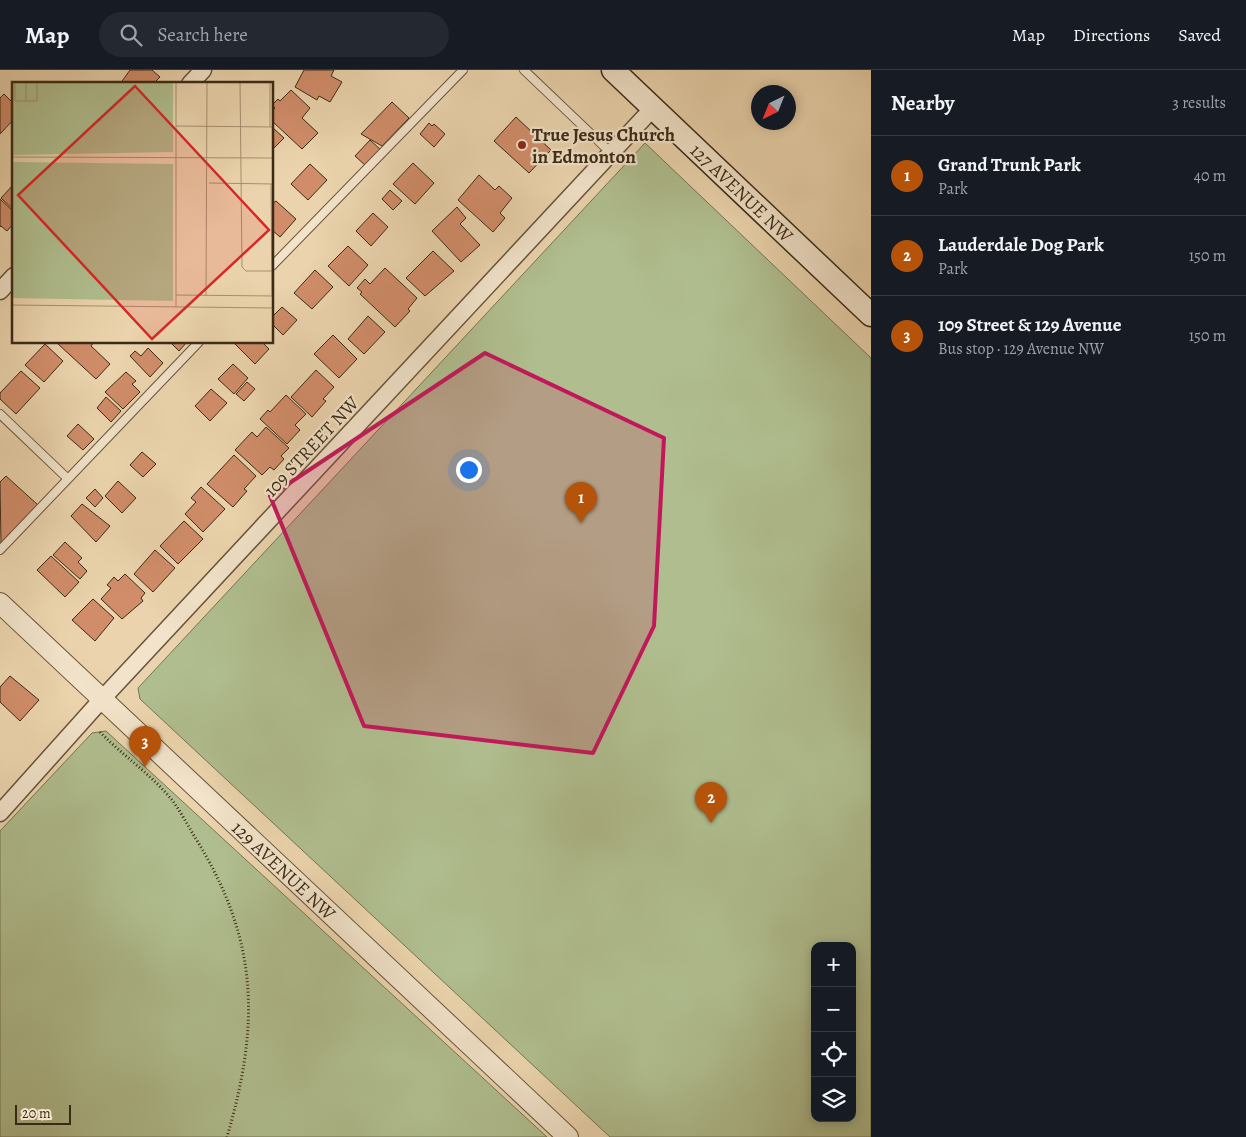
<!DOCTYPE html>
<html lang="en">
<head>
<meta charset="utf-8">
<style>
	:root { --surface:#171b24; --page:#242831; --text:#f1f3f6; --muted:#9ea1a6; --line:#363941; --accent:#b45309 }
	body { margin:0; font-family:Alegreya,serif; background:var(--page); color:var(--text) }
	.controls { position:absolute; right:15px; bottom:15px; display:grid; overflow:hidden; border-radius:10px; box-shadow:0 2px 12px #0003 }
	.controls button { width:45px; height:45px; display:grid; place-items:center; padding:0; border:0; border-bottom:1px solid var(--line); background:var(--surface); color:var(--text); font:25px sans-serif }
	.compass { position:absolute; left:751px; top:15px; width:45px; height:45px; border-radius:50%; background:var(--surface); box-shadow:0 2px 12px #0003; rotate:223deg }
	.scale { position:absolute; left:15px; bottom:12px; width:56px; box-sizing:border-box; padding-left:5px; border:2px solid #3b2a16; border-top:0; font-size:14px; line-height:18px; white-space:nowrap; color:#3b2a16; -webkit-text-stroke:4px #f2e3ca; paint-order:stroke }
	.you { position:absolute; left:468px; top:399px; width:18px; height:18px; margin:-12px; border:4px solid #fff; border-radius:50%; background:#1a73e8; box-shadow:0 0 0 8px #1a73e833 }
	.badge { display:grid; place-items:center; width:32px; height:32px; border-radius:50%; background:var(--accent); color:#fff; font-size:16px; font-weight:700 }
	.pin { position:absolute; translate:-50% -41px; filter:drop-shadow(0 1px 2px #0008) }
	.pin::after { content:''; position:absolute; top:26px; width:18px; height:15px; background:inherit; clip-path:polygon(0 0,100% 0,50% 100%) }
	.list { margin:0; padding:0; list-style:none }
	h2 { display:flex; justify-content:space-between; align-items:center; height:65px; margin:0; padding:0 20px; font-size:21px }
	h2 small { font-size:16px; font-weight:400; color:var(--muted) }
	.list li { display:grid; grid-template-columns:32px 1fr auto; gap:15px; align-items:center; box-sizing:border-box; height:80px; padding:0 20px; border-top:1px solid var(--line) }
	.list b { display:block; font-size:19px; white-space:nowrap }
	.list p { margin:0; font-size:16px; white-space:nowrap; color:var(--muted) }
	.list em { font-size:16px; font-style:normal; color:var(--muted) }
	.icon { flex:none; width:28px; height:28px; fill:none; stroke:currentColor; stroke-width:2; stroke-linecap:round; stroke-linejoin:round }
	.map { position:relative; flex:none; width:871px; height:1067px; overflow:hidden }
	header { display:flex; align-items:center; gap:30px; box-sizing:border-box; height:70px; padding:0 25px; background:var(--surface); border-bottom:1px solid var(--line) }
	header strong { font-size:24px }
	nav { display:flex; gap:28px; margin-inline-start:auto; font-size:18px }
	.search { width:350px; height:45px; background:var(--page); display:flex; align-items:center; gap:12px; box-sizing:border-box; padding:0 18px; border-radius:28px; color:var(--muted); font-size:19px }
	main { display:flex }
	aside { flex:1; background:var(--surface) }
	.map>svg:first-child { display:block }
</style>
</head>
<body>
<header>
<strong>Map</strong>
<div class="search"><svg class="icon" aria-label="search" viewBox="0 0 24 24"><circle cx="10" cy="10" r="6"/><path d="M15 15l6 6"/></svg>Search here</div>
<nav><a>Map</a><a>Directions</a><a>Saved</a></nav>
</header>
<main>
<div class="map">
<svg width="871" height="1067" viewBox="0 0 871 1067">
	<rect width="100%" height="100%" fill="#ebd4ad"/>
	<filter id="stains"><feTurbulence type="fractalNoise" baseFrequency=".004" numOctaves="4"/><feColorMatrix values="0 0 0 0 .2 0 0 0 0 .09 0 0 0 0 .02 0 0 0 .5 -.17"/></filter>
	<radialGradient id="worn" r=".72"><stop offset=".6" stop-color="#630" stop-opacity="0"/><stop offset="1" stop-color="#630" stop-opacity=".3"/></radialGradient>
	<g fill="#b0be8f" stroke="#767452" fill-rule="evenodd">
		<path d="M645 73 871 288V1067H610L140 629 138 618ZM815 876H852V1048H815Z"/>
		<path d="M106 661 547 1067H0V761L92 663Z"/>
	</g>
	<g fill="#d18d6a" stroke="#3b2a16">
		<path d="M130 0H152L160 7 153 14H120Z"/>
		<path d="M304 0H334L331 6 342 12 330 32 319 26 317 30 295 17Z"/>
		<path d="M291 20 310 38 302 48 318 63 302 79 272 51V40L275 38 272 35 278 29 280 31Z"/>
		<path d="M4 24 14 34V49L0 64V28Z"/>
		<path d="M392 32 409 48 382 76 361 64Z"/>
		<path d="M516 47 551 80 529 103 494 71Z"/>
		<path d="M429 53 432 56 434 54 445 64 434 77 420 64Z"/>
		<path d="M272 57 284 68 272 80Z"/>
		<path d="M370 70 381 80 366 96 355 86Z"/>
		<path d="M413 93 434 113 415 134 393 114Z"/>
		<path d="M310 94 327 110 308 130 291 114Z"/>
		<path d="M479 105 495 120 499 116 512 128 500 143 505 148 493 162 458 130Z"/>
		<path d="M14 114V140L1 128Z"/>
		<path d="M390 120 402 131 393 140 382 129Z"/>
		<path d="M0 129 14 142V153L7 161 1 156 0 157Z"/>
		<path d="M276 131 296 149 280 167 272 160V134Z"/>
		<path d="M457 137 466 148 460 154 480 175 461 192 432 161Z"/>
		<path d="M373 143 388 157 371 176 356 161Z"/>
		<path d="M348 176 368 195 349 216 328 196Z"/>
		<path d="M433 181 454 201 425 226 406 208Z"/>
		<path d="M385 198 417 228 408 239 410 241 395 257 360 224 362 222 357 218 365 209 370 214Z"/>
		<path d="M315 200 333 217 312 239 294 223Z"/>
		<path d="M282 237 297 250 283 265 272 254V247Z"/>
		<path d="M368 246 385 262 364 284 348 269Z"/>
		<path d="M333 265 357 289 339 308 314 284Z"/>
		<path d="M94 272 91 276 110 294 96 309 57 273Z"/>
		<path d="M170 272H187L179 281Z"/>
		<path d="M233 272H262L269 279 255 294Z"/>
		<path d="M45 274 63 291 44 312 25 295Z"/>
		<path d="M148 278 163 293 150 307 130 286 135 281 141 286Z"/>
		<path d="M233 294 248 308 234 324 218 309Z"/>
		<path d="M316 300 334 317 323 329 326 331 312 347 291 327Z"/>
		<path d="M21 301 40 318 16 344 0 329V323Z"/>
		<path d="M126 302 136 311 132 314 140 322 123 339 105 322Z"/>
		<path d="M247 312 255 319 244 331 236 324Z"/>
		<path d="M211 319 227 333 210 351 195 336Z"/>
		<path d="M286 325 306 344 295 355 300 360 287 374 260 349 268 340 270 342Z"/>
		<path d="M106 327 121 341 111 352 97 338Z"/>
		<path d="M78 354 94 369 83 380 67 366Z"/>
		<path d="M266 357 289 378 281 386 284 389 274 400 270 397 262 405 235 380 252 362 257 367Z"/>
		<path d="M142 382 156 394 143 407 130 395Z"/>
		<path d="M234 385 256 406 244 419 247 421 233 437 207 414Z"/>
		<path d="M6 406 38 435 1 474 0 412Z"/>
		<path d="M118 411 136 428 122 443 105 426Z"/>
		<path d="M201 417 225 439 203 462 185 444 196 432 191 428Z"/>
		<path d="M95 419 103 428 95 437 86 428Z"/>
		<path d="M82 434 110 456 96 472 71 446Z"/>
		<path d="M184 451 203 469 178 494 160 476Z"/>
		<path d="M65 472 82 488 78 492 87 501 80 509 53 485Z"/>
		<path d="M155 480 175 498 153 522 134 504Z"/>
		<path d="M51 486 79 512 65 527 37 500Z"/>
		<path d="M125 504 145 523 141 528 143 531 122 549 101 529 111 518 107 515 114 507 118 511Z"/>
		<path d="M93 529 114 548 95 571 72 550Z"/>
		<path d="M10 606 39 630 20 651 0 632V617Z"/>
	</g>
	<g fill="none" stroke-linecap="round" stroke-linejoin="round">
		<g stroke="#67543c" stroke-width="10">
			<g id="service">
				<path d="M524 0 611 83"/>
				<path d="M272 196 463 0"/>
				<path d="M0 344 67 408"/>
				<path d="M0 480 199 272"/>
			</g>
		</g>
		<g stroke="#67543c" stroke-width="19">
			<g id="minor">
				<path d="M190 14 203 0"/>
				<path d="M0 221 14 206"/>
				<path d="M0 743 103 628 653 38"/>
			</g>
		</g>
		<g stroke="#67543c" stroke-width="22">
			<g id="tertiary">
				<path id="s1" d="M0 533 568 1067"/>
			</g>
		</g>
		<g stroke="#3b2a16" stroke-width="25">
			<g id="secondary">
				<path id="s2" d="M613 0 871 245"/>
			</g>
		</g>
		<path stroke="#3b2a16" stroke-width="3" stroke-dasharray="1 2.5" stroke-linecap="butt" d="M100 662C122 685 152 705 172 730 181 742 188 756 196 769 259 871 260 954 227 1067"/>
		<use href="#service" stroke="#f2e3ca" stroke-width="8"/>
		<use href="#minor" stroke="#f2e3ca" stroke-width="16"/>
		<use href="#tertiary" stroke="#f2e3ca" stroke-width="20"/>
		<use href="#secondary" stroke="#f2e3ca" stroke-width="22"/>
	</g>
	<path fill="#c2185b" fill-opacity="0.2" stroke="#c2185b" stroke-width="4" stroke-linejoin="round" d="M485 283 664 368 654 556 593 683 364 656 270 426Z"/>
	<circle fill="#8f2418" stroke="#f2e3ca" stroke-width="2" cx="522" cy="75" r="5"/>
	<g text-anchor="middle" stroke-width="4.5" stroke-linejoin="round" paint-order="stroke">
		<g font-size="19" font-weight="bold" fill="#3b2a16" stroke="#f2e3ca" text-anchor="start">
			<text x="532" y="71">True Jesus Church<tspan x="532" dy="22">in Edmonton</tspan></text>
		</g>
		<g font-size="19" fill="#3b2a16" stroke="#f2e3ca">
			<text dy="7" stroke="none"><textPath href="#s2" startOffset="178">127 AVENUE NW</textPath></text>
			<text transform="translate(311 376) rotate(-47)" y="7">109 STREET NW</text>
			<text dy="7" stroke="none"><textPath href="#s1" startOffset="390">129 AVENUE NW</textPath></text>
		</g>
	</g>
	<g transform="translate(12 12)">
		<rect width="261" height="261" fill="#ebd4ad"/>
		<path d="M0 0H161V70L0 73ZM0 80 161 82V219L0 216Z" fill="#b0be8f"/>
		<path fill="none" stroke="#a59071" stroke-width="1" d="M3 0V19H25V0M14 0V19M164 0V225M228 0 230 185 234 189H262M258 0V45M164 44 262 45M0 75 262 76M197 101 262 102M259 102 260 214M164 213 262 214M194 214 195 0M0 223 262 226"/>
		<path fill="#d62828" fill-opacity="0.15" stroke="#d62828" stroke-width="2.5" d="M123 4 257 148 140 257 6 113Z"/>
		<rect width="261" height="261" fill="none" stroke="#3b2a16" stroke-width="2.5"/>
	</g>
	<rect width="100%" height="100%" filter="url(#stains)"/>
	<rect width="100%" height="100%" fill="url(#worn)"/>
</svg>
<div class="controls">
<button>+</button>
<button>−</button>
<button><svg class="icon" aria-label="locate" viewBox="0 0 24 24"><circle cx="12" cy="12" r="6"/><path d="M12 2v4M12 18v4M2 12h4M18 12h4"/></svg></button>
<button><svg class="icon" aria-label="layers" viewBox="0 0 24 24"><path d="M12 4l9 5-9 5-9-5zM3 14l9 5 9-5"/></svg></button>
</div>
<svg class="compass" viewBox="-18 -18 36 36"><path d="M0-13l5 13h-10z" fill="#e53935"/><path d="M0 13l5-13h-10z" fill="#9ea1a6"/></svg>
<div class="scale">20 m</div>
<div class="you"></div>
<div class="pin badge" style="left:581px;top:453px">1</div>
<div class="pin badge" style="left:711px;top:753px">2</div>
<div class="pin badge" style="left:145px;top:697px">3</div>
</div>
<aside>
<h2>Nearby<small>3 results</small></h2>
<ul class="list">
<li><span class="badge">1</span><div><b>Grand Trunk Park</b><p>Park</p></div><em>40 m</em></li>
<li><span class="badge">2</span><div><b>Lauderdale Dog Park</b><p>Park</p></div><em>150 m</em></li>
<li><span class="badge">3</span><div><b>109 Street &amp; 129 Avenue</b><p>Bus stop · 129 Avenue NW</p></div><em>150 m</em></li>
</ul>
</aside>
</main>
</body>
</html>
